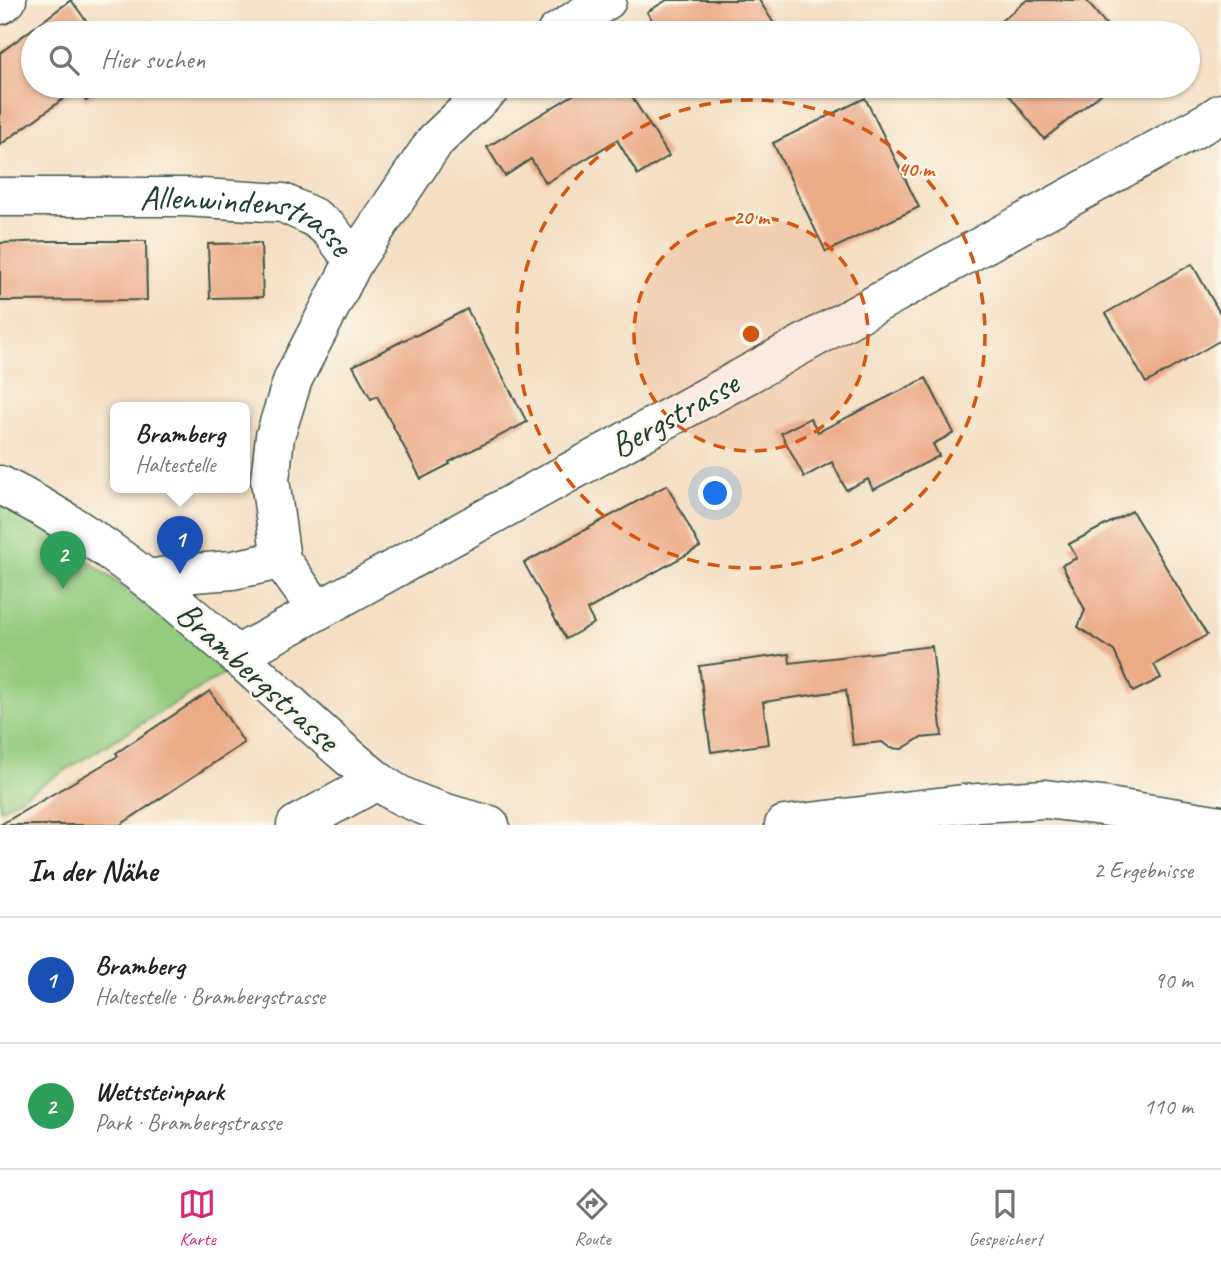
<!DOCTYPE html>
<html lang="de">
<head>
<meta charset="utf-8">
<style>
	:root { --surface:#fff; --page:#f2f2f2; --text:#202124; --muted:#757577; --line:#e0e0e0; --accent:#db2777 }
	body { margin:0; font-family:Caveat,sans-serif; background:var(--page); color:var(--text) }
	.you { position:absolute; left:716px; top:494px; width:24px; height:24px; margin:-18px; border:5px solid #fff; border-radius:50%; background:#1a73e8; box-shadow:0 0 0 10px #1a73e833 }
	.badge { display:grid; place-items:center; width:46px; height:46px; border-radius:50%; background:var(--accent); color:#fff; font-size:23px; font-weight:700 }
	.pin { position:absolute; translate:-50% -58px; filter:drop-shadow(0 2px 4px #0008) }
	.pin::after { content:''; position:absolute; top:37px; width:24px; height:21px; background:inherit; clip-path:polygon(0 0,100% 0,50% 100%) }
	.popup { position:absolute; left:110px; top:402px; width:140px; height:91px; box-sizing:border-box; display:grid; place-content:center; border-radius:10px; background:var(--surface); filter:drop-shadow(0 2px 5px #0005); font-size:23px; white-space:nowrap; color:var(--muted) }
	.popup b { font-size:26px; color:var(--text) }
	.popup::after { content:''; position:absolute; left:50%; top:100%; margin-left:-14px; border:14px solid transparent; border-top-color:var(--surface) }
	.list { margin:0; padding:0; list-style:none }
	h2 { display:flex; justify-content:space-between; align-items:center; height:91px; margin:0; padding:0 28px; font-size:30px }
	h2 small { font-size:23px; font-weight:400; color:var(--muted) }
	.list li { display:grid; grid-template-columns:46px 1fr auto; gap:21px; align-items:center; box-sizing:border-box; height:126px; padding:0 28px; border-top:2px solid var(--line) }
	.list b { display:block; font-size:26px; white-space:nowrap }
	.list p { margin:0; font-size:23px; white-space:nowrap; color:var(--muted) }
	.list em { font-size:23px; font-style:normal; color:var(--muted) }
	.icon { flex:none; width:38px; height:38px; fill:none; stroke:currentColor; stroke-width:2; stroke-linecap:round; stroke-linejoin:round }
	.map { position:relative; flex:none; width:1221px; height:825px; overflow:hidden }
	.search { position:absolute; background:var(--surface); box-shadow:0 2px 5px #0004; left:21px; right:21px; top:21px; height:77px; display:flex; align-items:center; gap:18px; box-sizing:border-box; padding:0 24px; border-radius:38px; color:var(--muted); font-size:26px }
	.sheet { height:343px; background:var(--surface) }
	nav { display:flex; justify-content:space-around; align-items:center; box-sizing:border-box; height:98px; border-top:2px solid var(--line); background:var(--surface); font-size:19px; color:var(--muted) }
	nav a { display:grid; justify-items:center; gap:4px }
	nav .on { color:var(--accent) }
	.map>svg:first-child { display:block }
</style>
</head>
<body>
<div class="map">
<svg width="1221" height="825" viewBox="0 0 1221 825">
	<rect width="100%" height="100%" fill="#fbf7ec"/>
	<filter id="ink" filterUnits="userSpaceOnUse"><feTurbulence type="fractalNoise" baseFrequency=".0143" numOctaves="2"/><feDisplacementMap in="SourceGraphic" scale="14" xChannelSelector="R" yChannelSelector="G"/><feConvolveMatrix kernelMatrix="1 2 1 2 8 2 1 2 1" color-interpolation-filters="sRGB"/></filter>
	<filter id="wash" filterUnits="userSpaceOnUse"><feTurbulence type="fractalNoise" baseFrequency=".00686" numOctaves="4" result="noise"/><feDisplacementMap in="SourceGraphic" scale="28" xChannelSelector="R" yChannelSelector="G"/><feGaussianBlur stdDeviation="1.57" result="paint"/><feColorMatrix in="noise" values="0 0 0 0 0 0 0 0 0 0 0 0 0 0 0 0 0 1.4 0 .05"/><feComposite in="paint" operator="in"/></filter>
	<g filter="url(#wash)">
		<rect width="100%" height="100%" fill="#f4dfc3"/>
		<path fill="#94cc7f" stroke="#5a845a" stroke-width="2" d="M0 501 19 510 233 668 0 810Z"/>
		<g id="blocks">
			<g fill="#ecac88">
				<path d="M71 0 95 33H33V86H106L86 101 77 89 0 145V53Z"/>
				<path d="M667 0H759L780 33H660L647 12Z"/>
				<path d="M1027 0H1086L1113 33H986Z"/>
				<path d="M588 86H625L669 156 638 175 617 140 546 183 531 159 505 176 487 147Z"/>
				<path d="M1002 86H1111L1044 139Z"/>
				<path d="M865 98 919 207 826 252 773 143Z"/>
				<path d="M49 241H146L147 300 0 301V243Z"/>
				<path d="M261 243 263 297 210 298 208 244Z"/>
				<path d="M1192 264 1221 315V340L1146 383 1106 313Z"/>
				<path d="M467 309 527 422 449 462 450 464 421 479 377 396 371 399 353 366 414 335 415 336Z"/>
				<path d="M926 378 954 433 933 444 939 456 873 490 868 479 846 490 832 462 804 477 781 433 810 418 818 432Z"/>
				<path d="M667 485 700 547 587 610 594 623 566 639 524 563Z"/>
				<path d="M1132 511 1207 635 1154 665 1161 678 1133 692 1114 651 1078 627 1085 610 1062 565 1077 558 1069 544Z"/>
				<path d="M932 646 942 736 920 738 902 749 890 748 882 742 853 745 846 690 763 702 769 744 711 752 699 666 789 654 790 663Z"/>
				<path d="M210 691 244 743 120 825H0L118 756 116 753Z"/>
			</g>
		</g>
	</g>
	<g filter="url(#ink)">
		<use href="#blocks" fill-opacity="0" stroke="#3f5549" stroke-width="2"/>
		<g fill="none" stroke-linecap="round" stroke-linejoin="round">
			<g stroke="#3f5549" stroke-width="41">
				<g id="minor">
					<path d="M0 5 7 0"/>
					<path d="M556 33 607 0"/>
					<path id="s1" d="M0 197H185L283 203 315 218 330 230 354 261 293 379 275 436 270 480 281 560 317 610"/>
					<path d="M354 261 435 141 493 86"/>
					<path d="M0 485C88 528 165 590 237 656 275 689 310 724 348 756 366 771 383 787 404 797 431 810 461 818 490 825"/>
					<path d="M148 579 180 574 233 570 281 560"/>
					<path d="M237 655 1209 121 1221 113"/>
					<path d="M296 825 377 781"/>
					<path d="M784 825 963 804 1045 799 1102 806 1221 825"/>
				</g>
			</g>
			<use href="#minor" stroke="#fff" stroke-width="38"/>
		</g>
	</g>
	<circle cx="751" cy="334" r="117" fill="#d45610" fill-opacity=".12"/>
	<g fill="none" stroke="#d45610" stroke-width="3.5" stroke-dasharray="12 9">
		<circle cx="751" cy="334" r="117"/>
		<circle cx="751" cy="334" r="234"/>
	</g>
	<g text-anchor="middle" stroke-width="5" stroke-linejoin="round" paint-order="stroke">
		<g font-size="35" fill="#1f3d34" stroke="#fbf7ec">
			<text dy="12" stroke="none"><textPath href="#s1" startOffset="252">Allenwindenstrasse</textPath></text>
			<text transform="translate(674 414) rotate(-29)" y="12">Bergstrasse</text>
			<text transform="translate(258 676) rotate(42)" y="12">Brambergstrasse</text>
		</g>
	</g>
	<circle cx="751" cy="334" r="10" fill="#d45610" stroke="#fbf7ec" stroke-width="3.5"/>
	<g font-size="21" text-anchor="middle" font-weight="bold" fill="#d45610" stroke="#fbf7ec" stroke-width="5" stroke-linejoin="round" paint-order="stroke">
		<text x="916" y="176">40 m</text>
		<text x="751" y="224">20 m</text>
	</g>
</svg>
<div class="you"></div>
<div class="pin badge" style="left:180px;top:574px;background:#1a4fb4">1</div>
<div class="popup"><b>Bramberg</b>Haltestelle</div>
<div class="pin badge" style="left:63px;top:589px;background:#2e9e5b">2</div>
<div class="search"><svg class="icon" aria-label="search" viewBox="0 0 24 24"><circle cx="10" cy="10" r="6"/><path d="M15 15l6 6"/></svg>Hier suchen</div>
</div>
<section class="sheet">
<h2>In der Nähe<small>2 Ergebnisse</small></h2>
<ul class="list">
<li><span class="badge" style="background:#1a4fb4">1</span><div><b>Bramberg</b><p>Haltestelle · Brambergstrasse</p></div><em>90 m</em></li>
<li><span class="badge" style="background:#2e9e5b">2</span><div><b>Wettsteinpark</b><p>Park · Brambergstrasse</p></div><em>110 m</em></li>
</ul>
</section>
<nav>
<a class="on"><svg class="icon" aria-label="map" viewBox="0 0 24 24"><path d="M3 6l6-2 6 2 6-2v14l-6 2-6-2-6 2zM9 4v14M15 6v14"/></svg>Karte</a>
<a><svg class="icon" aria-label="directions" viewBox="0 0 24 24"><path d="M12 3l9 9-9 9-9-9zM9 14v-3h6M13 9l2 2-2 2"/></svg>Route</a>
<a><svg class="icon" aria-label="saved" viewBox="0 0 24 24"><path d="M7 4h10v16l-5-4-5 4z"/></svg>Gespeichert</a>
</nav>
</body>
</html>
